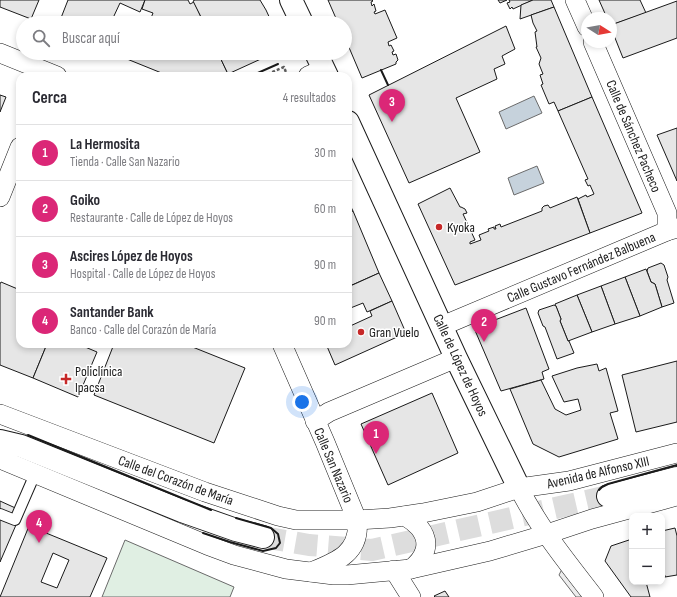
<!DOCTYPE html>
<html lang="es">
<head>
<meta charset="utf-8">
<style>
	:root { --surface:#fff; --page:#f2f2f3; --text:#2b2b33; --muted:#7c7c81; --line:#e1e1e2; --accent:#db2777 }
	body { margin:0; font-family:"Sofia Sans Condensed",sans-serif; background:var(--page); color:var(--text) }
	.controls { position:absolute; right:12px; bottom:12px; display:grid; overflow:hidden; border-radius:8px; box-shadow:0 2px 6px #0003 }
	.controls button { width:36px; height:36px; display:grid; place-items:center; padding:0; border:0; border-bottom:1px solid var(--line); background:var(--surface); color:var(--text); font:20px sans-serif }
	.compass { position:absolute; left:581px; top:12px; width:36px; height:36px; border-radius:50%; background:var(--surface); box-shadow:0 2px 6px #0003; rotate:101deg }
	.you { position:absolute; left:302px; top:402px; width:14px; height:14px; margin:-10px; border:3px solid #fff; border-radius:50%; background:#1a73e8; box-shadow:0 0 0 6px #1a73e833 }
	.badge { display:grid; place-items:center; width:26px; height:26px; border-radius:50%; background:var(--accent); color:#fff; font-size:13px; font-weight:700 }
	.pin { position:absolute; translate:-50% -33px; filter:drop-shadow(0 1px 2px #0008) }
	.pin::after { content:''; position:absolute; top:21px; width:14px; height:12px; background:inherit; clip-path:polygon(0 0,100% 0,50% 100%) }
	.list { margin:0; padding:0; list-style:none }
	h2 { display:flex; justify-content:space-between; align-items:center; height:52px; margin:0; padding:0 16px; font-size:17px }
	h2 small { font-size:13px; font-weight:400; color:var(--muted) }
	.list li { display:grid; grid-template-columns:26px 1fr auto; gap:12px; align-items:center; box-sizing:border-box; height:56px; padding:0 16px; border-top:1px solid var(--line) }
	.list b { display:block; font-size:15px; white-space:nowrap }
	.list p { margin:0; font-size:13px; white-space:nowrap; color:var(--muted) }
	.list em { font-size:13px; font-style:normal; color:var(--muted) }
	.icon { flex:none; width:22px; height:22px; fill:none; stroke:currentColor; stroke-width:2; stroke-linecap:round; stroke-linejoin:round }
	.map { position:relative; flex:none; width:677px; height:597px; overflow:hidden }
	.search { position:absolute; background:var(--surface); box-shadow:0 2px 6px #0003; left:16px; top:16px; width:336px; height:44px; display:flex; align-items:center; gap:10px; box-sizing:border-box; padding:0 14px; border-radius:22px; color:var(--muted); font-size:15px }
	.panel { position:absolute; background:var(--surface); box-shadow:0 2px 6px #0003; left:16px; top:72px; width:336px; height:276px; border-radius:12px }
	.map>svg:first-child { display:block }
</style>
</head>
<body>
<div class="map">
<svg width="677" height="597" viewBox="0 0 677 597">
	<rect width="100%" height="100%" fill="#fff"/>
	<path fill="#e0efe3" stroke="#6a6a6a" d="M125 540 234 587 230 597H102Z"/>
	<path fill="#ededed" stroke="#6a6a6a" d="M562 569 583 597H576L559 575Z"/>
	<g fill="#c6d2dc" stroke="#6a6a6a">
		<path d="M534 96 542 113 506 129 499 112Z"/>
		<path d="M537 166 544 183 514 195 508 178Z"/>
	</g>
	<g fill="#e6e6e6" stroke="#1a1a1a" fill-rule="evenodd">
		<path d="M0 0H39L31 19 0 7Z"/>
		<path d="M68 0H145L140 12 120 3 113 18 124 23H59Z"/>
		<path d="M145 0H188L190 4 194 2 201 17 190 23H149L153 13 142 9Z"/>
		<path d="M195 0H260L266 10 272 23H226L224 18 215 23H204L193 1Z"/>
		<path d="M328 0H372L373 1 371 2 372 6 374 4 376 11 374 12 375 14 385 10 397 38 388 42 389 46 391 45 394 51 392 52 393 55 396 54 398 60 396 62V64L362 78 345 38V23H338Z"/>
		<path d="M498 0H507L500 3Z"/>
		<path d="M509 0H533L513 9 512 7 510 9 507 3 510 2Z"/>
		<path d="M533 0H551L554 7 520 19 521 5Z"/>
		<path d="M599 0H640L646 13 611 25V18H607Z"/>
		<path d="M677 1V38L623 58 611 28V25Z"/>
		<path d="M554 7 592 97 558 111 554 102 549 104 541 85 543 84 540 75 543 74 539 64 541 58 536 47H537L535 32 537 31 533 23 531 15Z"/>
		<path d="M506 26 515 49 502 56 505 64 494 69 497 79 456 98 480 152 409 183 369 95Z"/>
		<path d="M113 53H123L122 57Z"/>
		<path d="M123 53H218L228 74 222 76H169L122 57Z"/>
		<path d="M218 53H274L228 74Z"/>
		<path d="M0 95 6 97 0 112Z"/>
		<path d="M592 97 642 213 590 233 578 199 586 195 587 197 594 194 590 185 588 186 585 180 588 179 558 111Z"/>
		<path d="M677 128V181L657 135Z"/>
		<path d="M450 188 460 207H461L465 209 467 213 463 214 475 240 470 242V244L481 240 479 235 489 231 488 229 494 227V229H496L495 226 500 224 501 227 542 211V208L544 206 548 205 550 208 577 197 590 233 455 285 418 204Z"/>
		<path d="M348 201 353 211 348 213Z"/>
		<path d="M353 211 379 273 352 285 348 276V213Z"/>
		<path d="M661 263 664 265 668 277 667 280 674 303 662 307 655 284 651 282 647 271 648 268Z"/>
		<path d="M646 269 651 282 655 284 662 307 640 316 625 277Z"/>
		<path d="M379 273 392 301 367 312 363 303 348 309V287Z"/>
		<path d="M625 277 640 316 615 324 601 286Z"/>
		<path d="M1 282 20 290V344H47L33 378 0 365V284Z"/>
		<path d="M601 286 615 324 592 332 577 295Z"/>
		<path d="M577 295 592 332 568 341 560 321 561 319 555 304Z"/>
		<path d="M392 301 406 333 335 365 326 344H348V327L372 316 370 311Z"/>
		<path d="M554 305 556 306 561 319 560 321 568 341H569L574 353 557 359 545 327 543 326 538 313 539 310Z"/>
		<path d="M526 308 549 369 542 372 544 379 501 391 474 328Z"/>
		<path d="M47 344H78L97 352 78 397 33 378Z"/>
		<path d="M114 344H185L245 368 214 443 94 395Z"/>
		<path d="M677 361V422L636 432 622 375Z"/>
		<path d="M597 364 599 371 606 368 618 411 610 413 618 439 559 457 533 444 510 389 541 380 555 409 566 415 581 410 578 399 564 402 552 376 577 368Z"/>
		<path d="M432 393 458 453 388 485 361 424Z"/>
		<path d="M0 501 22 511 0 562Z"/>
		<path d="M29 526 107 558 90 597H0ZM53 553 69 560 57 588 41 582Z"/>
		<path d="M675 528 677 536V575L665 577 662 562V531Z"/>
		<path d="M632 539V582H646L650 597H631L605 561 611 546Z"/>
		<path d="M662 562 665 577 662 578Z"/>
		<path d="M445 591 449 597H435L434 596Z"/>
	</g>
	<g fill="none" stroke-linecap="round" stroke-linejoin="round">
		<path stroke="#ddd" stroke-width="22" stroke-dasharray="22 11" stroke-linecap="butt" d="M263 537 309 545 372 550 608 496"/>
		<g stroke="#1a1a1a" stroke-width="12">
			<path id="lane" d="M0 514 15 520 35 474"/>
		</g>
		<g stroke="#1a1a1a" stroke-width="20">
			<g id="street">
				<path d="M575 0 587 27"/>
				<path d="M593 42 667 213V231"/>
				<path d="M0 53 57 76"/>
				<path d="M308 76 324 69"/>
				<path d="M0 197 20 147"/>
				<path d="M442 326 667 231 677 228"/>
				<path d="M282 344 325 442 357 520C361 553 336 562 311 572"/>
				<path d="M0 414 205 492 278 516 296 520H357L390 518 423 513 477 502 519 488 569 481 677 453"/>
				<path d="M315 421 329 412 456 358"/>
				<path d="M0 459 207 545 234 555 286 569 334 575H347L411 569 490 551 547 534 592 519 677 496"/>
				<path d="M519 488C539 528 567 562 594 597"/>
				<path d="M405 516C410 519 415 523 419 527 432 543 425 558 411 569"/>
				<path d="M394 570 411 597"/>
			</g>
		</g>
		<g stroke="#1a1a1a" stroke-width="24">
			<g id="secondary">
				<path d="M291 0 302 23"/>
				<path d="M316 53 327 76"/>
				<path d="M348 122 456 358 519 488"/>
				<path d="M0 441 21 446 182 511 236 530 263 537"/>
				<path d="M608 496 677 478"/>
			</g>
		</g>
		<path stroke="#5f5f5f" stroke-width="2.5" stroke-dasharray="3 2" stroke-linecap="butt" d="M263 76 284 67 287 75"/>
		<use href="#lane" stroke="#fff" stroke-width="10"/>
		<use href="#street" stroke="#fff" stroke-width="19"/>
		<use href="#secondary" stroke="#fff" stroke-width="22"/>
		<g stroke="#1a1a1a" stroke-width="2">
			<path d="M381 70 388 85"/>
			<path d="M253 76V75L278 64"/>
			<path d="M277 76 281 74"/>
			<path d="M28 435 211 510"/>
			<path d="M599 490 602 487 608 484 677 465"/>
			<path d="M203 533 230 542 263 551 276 548 280 543 278 534 271 528 236 518"/>
		</g>
	</g>
	<g fill="#c62828" stroke="#fff" stroke-width="1.5">
		<circle cx="439" cy="227" r="4"/>
		<circle cx="361" cy="332" r="4"/>
		<path d="M64 373h4v4h4v4h-4v4h-4v-4h-4v-4h4z"/>
	</g>
	<g text-anchor="middle" stroke-width="3" stroke-linejoin="round" paint-order="stroke">
		<g font-size="14" fill="#1a1a1a" stroke="#fff">
			<text transform="translate(634 136) rotate(67)" y="5">Calle de Sánchez Pacheco</text>
			<text transform="translate(581 267) rotate(-23)" y="5">Calle Gustavo Fernández Balbuena</text>
			<text transform="translate(461 365) rotate(65)" y="5">Calle de López de Hoyos</text>
			<text transform="translate(334 465) rotate(67)" y="5">Calle San Nazario</text>
			<text transform="translate(598 472) rotate(-13)" y="5">Avenida de Alfonso XIII</text>
			<text transform="translate(176 480) rotate(20)" y="5">Calle del Corazón de María</text>
		</g>
		<g font-size="14" fill="#1a1a1a" stroke="#fff" text-anchor="start">
			<text x="447" y="232">Kyoka</text>
			<text x="369" y="337">Gran Vuelo</text>
			<text x="75" y="376">Policlínica<tspan x="75" dy="16">Ipacsa</tspan></text>
		</g>
	</g>
</svg>
<div class="controls">
<button>+</button>
<button>−</button>
</div>
<svg class="compass" viewBox="-18 -18 36 36"><path d="M0-13l5 13h-10z" fill="#e53935"/><path d="M0 13l5-13h-10z" fill="#7c7c81"/></svg>
<div class="you"></div>
<div class="pin badge" style="left:376px;top:454px">1</div>
<div class="pin badge" style="left:484px;top:342px">2</div>
<div class="pin badge" style="left:392px;top:122px">3</div>
<div class="pin badge" style="left:39px;top:543px">4</div>
<div class="search"><svg class="icon" aria-label="search" viewBox="0 0 24 24"><circle cx="10" cy="10" r="6"/><path d="M15 15l6 6"/></svg>Buscar aquí</div>
<section class="panel">
<h2>Cerca<small>4 resultados</small></h2>
<ul class="list">
<li><span class="badge">1</span><div><b>La Hermosita</b><p>Tienda · Calle San Nazario</p></div><em>30 m</em></li>
<li><span class="badge">2</span><div><b>Goiko</b><p>Restaurante · Calle de López de Hoyos</p></div><em>60 m</em></li>
<li><span class="badge">3</span><div><b>Ascires López de Hoyos</b><p>Hospital · Calle de López de Hoyos</p></div><em>90 m</em></li>
<li><span class="badge">4</span><div><b>Santander Bank</b><p>Banco · Calle del Corazón de María</p></div><em>90 m</em></li>
</ul>
</section>
</div>
</body>
</html>
